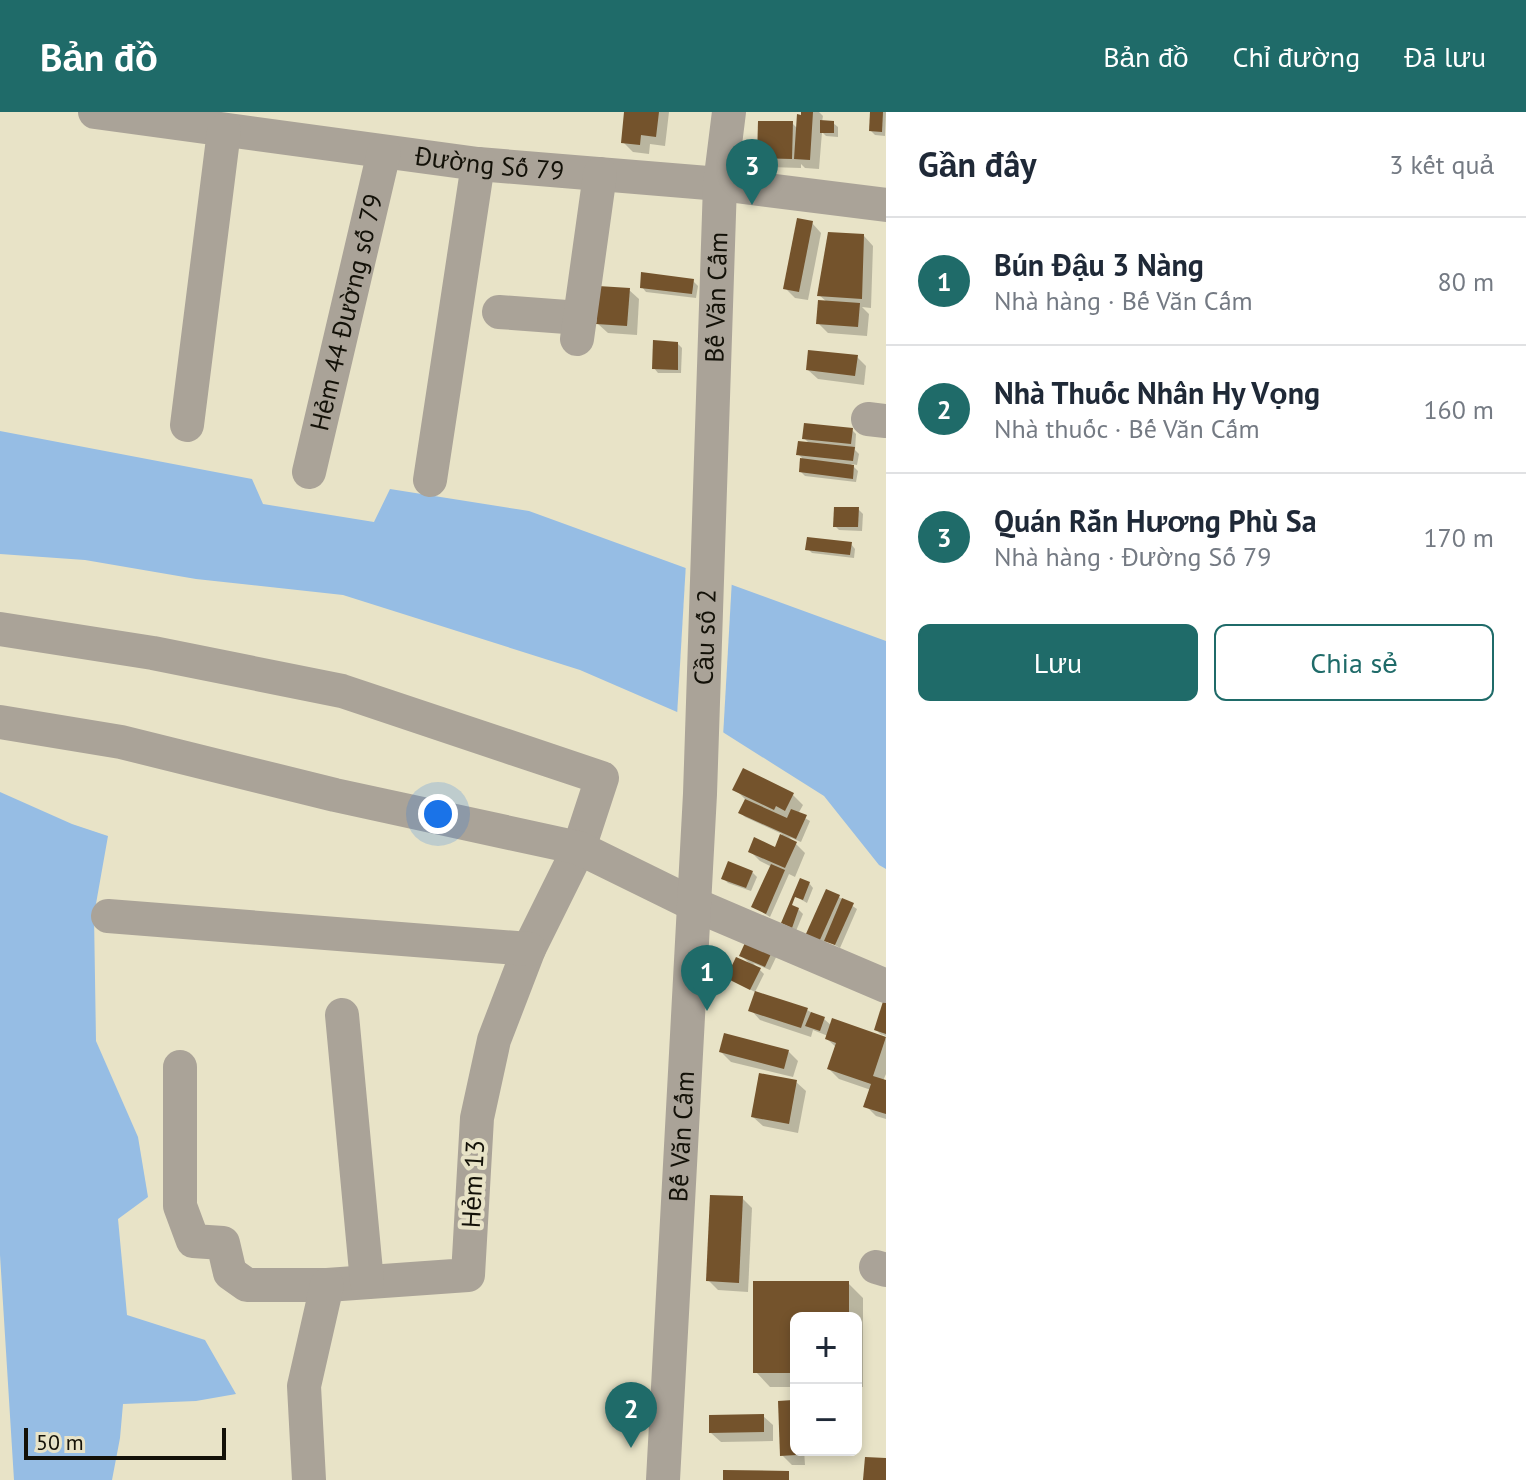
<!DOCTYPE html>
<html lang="vi">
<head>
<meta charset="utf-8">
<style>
	:root { --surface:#fff; --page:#f6f6f7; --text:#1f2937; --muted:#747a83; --line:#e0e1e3; --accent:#1f6b69 }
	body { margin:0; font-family:"PT Sans",sans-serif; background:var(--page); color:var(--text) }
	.controls { position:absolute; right:24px; bottom:24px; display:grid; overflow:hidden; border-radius:12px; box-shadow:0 4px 12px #0003 }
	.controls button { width:72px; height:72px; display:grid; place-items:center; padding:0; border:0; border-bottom:2px solid var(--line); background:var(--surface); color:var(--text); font:40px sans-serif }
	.scale { position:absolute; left:24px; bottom:20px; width:202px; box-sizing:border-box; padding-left:8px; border:4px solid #131108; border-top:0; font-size:22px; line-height:28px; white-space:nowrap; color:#131108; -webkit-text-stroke:6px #e8e3c7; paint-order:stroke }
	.you { position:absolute; left:438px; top:702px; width:28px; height:28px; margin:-20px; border:6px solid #fff; border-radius:50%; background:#1a73e8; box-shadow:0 0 0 12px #1a73e833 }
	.badge { display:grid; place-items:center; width:52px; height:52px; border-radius:50%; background:var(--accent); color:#fff; font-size:26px; font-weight:700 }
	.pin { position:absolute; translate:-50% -66px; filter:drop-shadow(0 2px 4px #0008) }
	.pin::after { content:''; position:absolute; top:42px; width:28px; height:24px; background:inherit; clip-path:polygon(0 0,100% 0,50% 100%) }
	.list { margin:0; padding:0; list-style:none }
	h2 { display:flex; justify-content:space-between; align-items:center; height:104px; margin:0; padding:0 32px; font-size:34px }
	h2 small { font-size:26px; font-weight:400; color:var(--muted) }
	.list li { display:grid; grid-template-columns:52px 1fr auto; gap:24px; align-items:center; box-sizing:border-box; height:128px; padding:0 32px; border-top:2px solid var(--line) }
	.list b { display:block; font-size:30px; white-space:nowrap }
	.list p { margin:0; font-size:26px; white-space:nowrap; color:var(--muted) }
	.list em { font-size:26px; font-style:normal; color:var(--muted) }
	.actions { display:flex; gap:16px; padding:24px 32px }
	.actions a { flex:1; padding:18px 0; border:2px solid var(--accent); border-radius:12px; text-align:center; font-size:28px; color:var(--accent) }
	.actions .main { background:var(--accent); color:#fff }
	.map { position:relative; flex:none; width:886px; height:1368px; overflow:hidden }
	header { display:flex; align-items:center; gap:48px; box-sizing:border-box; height:112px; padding:0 40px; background:var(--accent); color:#fff }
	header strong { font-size:38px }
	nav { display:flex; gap:44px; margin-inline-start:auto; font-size:28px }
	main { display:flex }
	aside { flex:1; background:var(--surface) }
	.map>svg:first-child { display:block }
</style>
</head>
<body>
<header>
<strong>Bản đồ</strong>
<nav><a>Bản đồ</a><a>Chỉ đường</a><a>Đã lưu</a></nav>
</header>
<main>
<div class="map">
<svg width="886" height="1368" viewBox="0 0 886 1368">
	<rect width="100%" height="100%" fill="#e8e3c7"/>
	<g fill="#96bde4">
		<path d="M0 319 252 367 263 392 374 410 390 377 529 399 886 529V757L879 753 824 684 721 619 580 558 343 483 196 467 85 448 0 442Z"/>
		<path d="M0 680 72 712 108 724 94 803 96 929 138 1025 148 1085 118 1107 127 1203 205 1228 236 1282 196 1289 123 1292 120 1326 112 1368H14L0 1143Z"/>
	</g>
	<path fill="#e8e3c7" d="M686 451 732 467 723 625 677 604Z"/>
	<g fill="#0003">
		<path d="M626 0H669L665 34 650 32 649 42 633 40 623 30Z"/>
		<path d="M803 0H819L823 4 822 10 833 11 838 15V25L826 24 822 20 819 57 805 56 801 52V56L769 55 759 45 792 11 798 17Z"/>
		<path d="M872 0H886L885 24 875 23 871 19Z"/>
		<path d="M812 111 821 121 808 188 795 186 785 176Z"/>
		<path d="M864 124 873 134 871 196 862 195 869 202 867 224 828 221 818 211 827 190 819 183Z"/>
		<path d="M693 169 698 174 696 186 646 180 642 175Z"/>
		<path d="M629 178 639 187 637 223 608 221 598 212Z"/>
		<path d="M678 232 682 236 681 261H658L654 256Z"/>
		<path d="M857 245 866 254 864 273 818 267 808 258Z"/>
		<path d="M852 318 856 322 855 338 859 342 857 353 851 352 858 359 856 370 805 364 801 360 802 346 798 342 810 332 804 326Z"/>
		<path d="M858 397 863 402 862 419 839 418 835 414Z"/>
		<path d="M851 432 855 437 854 446 812 441 808 437Z"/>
		<path d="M735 677 793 683 803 693 798 702 810 709 801 730 789 725 805 741 795 765 789 762 770 805 754 795 772 755 760 749 751 740 776 737 782 722 745 705 740 700 746 688Z"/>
		<path d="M752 760 757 765 751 779 728 771 724 767Z"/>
		<path d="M809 771 813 776 807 791 795 784Z"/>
		<path d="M839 785 857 797 840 836 826 828 824 833 807 824Z"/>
		<path d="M798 797 803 802 796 819 784 811Z"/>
		<path d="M779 839 770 858 753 851 764 862 755 880 728 866 752 854 741 843Z"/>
		<path d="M886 888V924L881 922 886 927V962L883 969 886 970V1007L876 1004 866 994 871 978 839 967 829 957 837 936 827 927 828 924 813 918 811 925 760 908 751 898H807L824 907 832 914 885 926 876 918Z"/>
		<path d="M788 939 798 949 793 965 731 950 721 940Z"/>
		<path d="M796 970 806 979 798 1021 763 1014 753 1005Z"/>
		<path d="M742 1086 752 1096 748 1180 718 1178 708 1168Z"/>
		<path d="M755 1171H848L863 1186V1275H856V1206H796V1275H770L756 1260Z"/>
		<path d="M793 1290 796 1294V1338H804L805 1353H792L782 1343Z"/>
		<path d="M763 1304 773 1313V1329L721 1330 711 1321Z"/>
	</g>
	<g fill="#74532c">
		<path d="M624 0H659L656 25 641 23 640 33 621 31Z"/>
		<path d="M801 0H813L810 48 794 47 797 2 801 3Z"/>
		<path d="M870 0H883L882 20 869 19Z"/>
		<path d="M820 8 834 9V21H820Z"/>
		<path d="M758 9H793L792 47 757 46Z"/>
		<path d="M797 106 813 109 799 180 783 177Z"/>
		<path d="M828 120 864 122 862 187 817 184Z"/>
		<path d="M641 160 694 167 692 182 640 176Z"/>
		<path d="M598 174 630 176 627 214 596 212Z"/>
		<path d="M818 188 860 191 858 215 816 212Z"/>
		<path d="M653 228 678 230V258L652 257Z"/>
		<path d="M808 238 858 243 855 264 806 258Z"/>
		<path d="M804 311 853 316 851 332 802 327Z"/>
		<path d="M798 329 855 335 853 349 796 343Z"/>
		<path d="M800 346 854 353 853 367 799 360Z"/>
		<path d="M834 395H859L858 415H833Z"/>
		<path d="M807 425 852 430 850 443 805 438Z"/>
		<path d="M743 656 794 681 785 699 776 694 774 698 732 678Z"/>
		<path d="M745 687 787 706 791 697 807 703 796 727 738 701Z"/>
		<path d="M780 722 797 730 785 756 748 740 754 725 775 735Z"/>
		<path d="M728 749 753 759 746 776 721 767Z"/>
		<path d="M771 752 785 758 766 802 751 795Z"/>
		<path d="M800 766 810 770 803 788 795 785 792 793 799 796 792 816 781 811Z"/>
		<path d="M826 777 840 783 819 830 805 824Z"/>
		<path d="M842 786 854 791 835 833 824 829Z"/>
		<path d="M749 822 775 833 765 855 739 844Z"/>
		<path d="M736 845 761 856 750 878 726 866Z"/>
		<path d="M755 879 808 896 801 916 748 899Z"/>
		<path d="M885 883H886V922L874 918Z"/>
		<path d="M811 900 825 905 820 919 805 914Z"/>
		<path d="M832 906 886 925 873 964 886 968V1002L863 995 871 972 827 957 836 931 825 927Z"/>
		<path d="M724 921 789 938 784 957 719 940Z"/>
		<path d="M759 961 797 968 789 1012 751 1005Z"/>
		<path d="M710 1083 743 1084 739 1171 706 1169Z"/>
		<path d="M753 1169H849V1206H796V1261H753Z"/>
		<path d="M793 1288 796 1343 780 1344 778 1289Z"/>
		<path d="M764 1302V1320L709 1321V1303Z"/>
		<path d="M865 1345 886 1346V1368H863Z"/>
		<path d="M723 1358 789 1359V1368H723Z"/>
	</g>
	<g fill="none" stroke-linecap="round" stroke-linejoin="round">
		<g stroke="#aaa398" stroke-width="34">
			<path id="s1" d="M95 0 478 52 720 72 886 93"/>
			<path d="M499 200 580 206"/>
			<path d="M577 227 600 62"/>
			<path d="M868 307 886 309"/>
			<path d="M187 313 224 19"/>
			<path id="s2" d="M309 360 384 40"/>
			<path d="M430 368 478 52"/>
			<path d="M0 517 153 541 342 579 602 666 579 736 529 837 494 928 477 1006 468 1163 327 1173H247L230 1161 223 1131 193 1129 180 1094V955"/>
			<path d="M0 610 121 630 335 683 579 736 693 792 886 874"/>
			<path d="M108 804 529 837"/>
			<path d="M342 903 367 1170"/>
			<path d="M876 1155 886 1158"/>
			<path d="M309 1368 304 1274 327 1173"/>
			<path id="s3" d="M663 1368 700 682 720 72 729 0"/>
		</g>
	</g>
	<g text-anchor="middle" stroke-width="8" stroke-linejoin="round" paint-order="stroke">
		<g font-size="26" fill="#131108" stroke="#e8e3c7">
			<text dy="9" stroke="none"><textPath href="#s1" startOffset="398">Đường Số 79</textPath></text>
			<text dy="9" stroke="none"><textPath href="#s3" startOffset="1184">Bế Văn Cấm</textPath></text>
			<text dy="9" stroke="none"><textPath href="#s2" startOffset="164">Hẻm 44 Đường số 79</textPath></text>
			<text dy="9" stroke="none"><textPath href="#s3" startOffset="844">Cầu số 2</textPath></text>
			<text dy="9" stroke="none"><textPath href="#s3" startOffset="344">Bế Văn Cấm</textPath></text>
			<text transform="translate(473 1072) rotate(-87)" y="9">Hẻm 13</text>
		</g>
	</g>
</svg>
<div class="controls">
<button>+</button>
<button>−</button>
</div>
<div class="scale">50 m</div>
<div class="you"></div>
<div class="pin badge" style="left:707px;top:899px">1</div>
<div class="pin badge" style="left:631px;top:1336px">2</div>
<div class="pin badge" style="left:752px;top:93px">3</div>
</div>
<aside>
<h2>Gần đây<small>3 kết quả</small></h2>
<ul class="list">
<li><span class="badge">1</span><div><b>Bún Đậu 3 Nàng</b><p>Nhà hàng · Bế Văn Cấm</p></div><em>80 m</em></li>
<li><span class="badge">2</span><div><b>Nhà Thuốc Nhân Hy Vọng</b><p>Nhà thuốc · Bế Văn Cấm</p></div><em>160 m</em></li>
<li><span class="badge">3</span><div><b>Quán Rắn Hương Phù Sa</b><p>Nhà hàng · Đường Số 79</p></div><em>170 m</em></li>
</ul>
<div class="actions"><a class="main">Lưu</a><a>Chia sẻ</a></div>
</aside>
</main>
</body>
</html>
